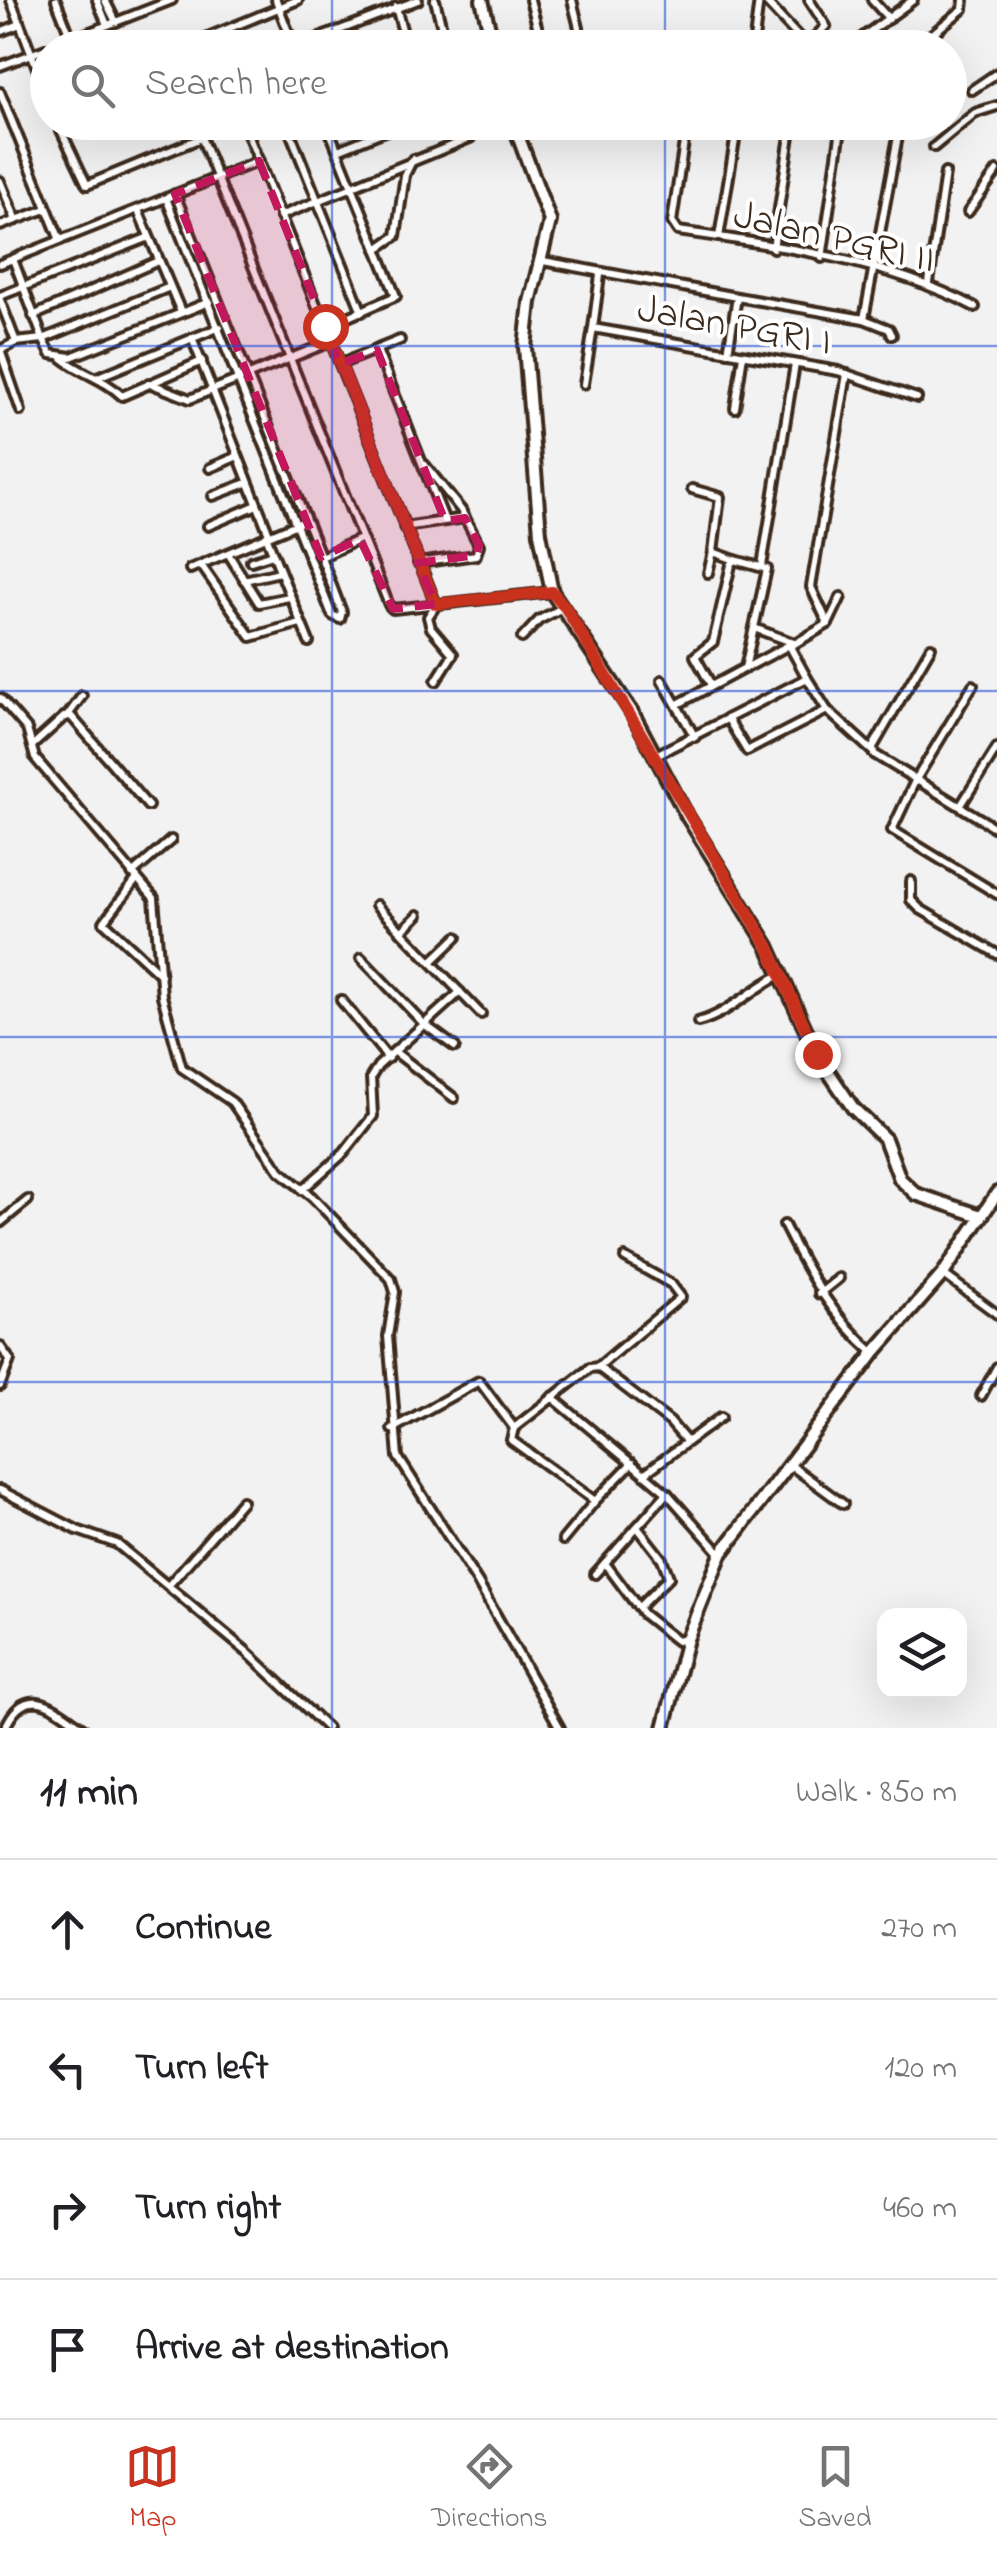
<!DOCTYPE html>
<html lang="en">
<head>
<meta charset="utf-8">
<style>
	:root { --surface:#fff; --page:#f2f2f2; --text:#202124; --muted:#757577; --line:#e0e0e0; --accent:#c8321e }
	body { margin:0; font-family:"Indie Flower",sans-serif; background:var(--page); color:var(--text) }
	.controls { position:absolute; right:30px; bottom:30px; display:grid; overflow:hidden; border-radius:20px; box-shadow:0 10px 40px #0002 }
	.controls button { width:90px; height:90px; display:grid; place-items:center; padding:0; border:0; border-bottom:2px solid var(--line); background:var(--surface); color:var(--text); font:50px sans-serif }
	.stop { position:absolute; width:30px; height:30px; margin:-22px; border:8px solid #c8321e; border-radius:50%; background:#fff }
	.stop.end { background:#c8321e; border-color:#fff; box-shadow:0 2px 10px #0008 }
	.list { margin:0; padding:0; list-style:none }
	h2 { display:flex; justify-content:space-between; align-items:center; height:130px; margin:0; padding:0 40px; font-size:42px }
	h2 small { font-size:32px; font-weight:400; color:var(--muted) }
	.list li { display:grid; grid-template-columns:65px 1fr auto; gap:30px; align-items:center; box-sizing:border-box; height:140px; padding:0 40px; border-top:2px solid var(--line) }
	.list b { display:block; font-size:38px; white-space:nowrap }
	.list em { font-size:32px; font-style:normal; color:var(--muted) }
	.icon { flex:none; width:55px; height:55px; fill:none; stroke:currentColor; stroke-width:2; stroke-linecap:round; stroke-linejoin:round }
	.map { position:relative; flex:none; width:997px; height:1728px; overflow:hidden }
	.search { position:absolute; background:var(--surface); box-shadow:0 10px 40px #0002; left:30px; right:30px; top:30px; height:110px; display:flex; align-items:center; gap:25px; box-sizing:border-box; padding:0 35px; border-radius:55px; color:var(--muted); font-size:38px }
	.sheet { height:690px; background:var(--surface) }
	nav { display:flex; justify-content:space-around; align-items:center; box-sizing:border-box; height:140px; border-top:2px solid var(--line); background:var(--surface); font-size:28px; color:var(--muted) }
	nav a { display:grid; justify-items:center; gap:5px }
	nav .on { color:var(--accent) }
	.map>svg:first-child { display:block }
</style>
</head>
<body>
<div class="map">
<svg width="997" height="1728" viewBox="0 0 997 1728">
	<rect width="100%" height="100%" fill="#f3f2f2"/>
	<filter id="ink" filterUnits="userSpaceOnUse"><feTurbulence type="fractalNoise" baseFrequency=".01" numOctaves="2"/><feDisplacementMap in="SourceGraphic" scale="20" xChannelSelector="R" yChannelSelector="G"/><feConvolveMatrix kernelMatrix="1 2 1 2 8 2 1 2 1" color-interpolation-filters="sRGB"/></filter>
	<g filter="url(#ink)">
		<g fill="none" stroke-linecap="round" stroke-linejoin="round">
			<g stroke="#3b2a1e" stroke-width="14">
				<g id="street">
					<path d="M11 0 48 97"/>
					<path d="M56 0 71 38"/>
					<path d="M97 0 107 25"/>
					<path d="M105 0 116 22"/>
					<path d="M276 0 294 47"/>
					<path d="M435 0 447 48"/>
					<path d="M530 0 543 48"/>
					<path d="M572 0 584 48"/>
					<path d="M764 0 806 45"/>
					<path d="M872 0 889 19"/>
					<path d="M396 7 407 48"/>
					<path d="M0 32 20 24"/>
					<path d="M49 48 172 0"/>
					<path d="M181 48 298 0"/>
					<path d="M293 48 418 0"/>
					<path d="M753 48 759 0"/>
					<path d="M804 48 826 26 809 0"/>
					<path d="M848 48 913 0"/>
					<path d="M915 48 963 9 964 0"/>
					<path d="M0 66 48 48"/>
					<path d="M972 90 997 73"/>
					<path d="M0 92 60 240"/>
					<path d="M57 122 87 185 201 138"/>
					<path d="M195 122 389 605 393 609 552 592"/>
					<path d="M243 122 436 604"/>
					<path d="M286 122 362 312"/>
					<path d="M687 122 672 222 678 231C777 245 886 260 975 307"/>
					<path d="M934 147 975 113 997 106"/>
					<path d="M338 150 407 122"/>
					<path d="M0 181 16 220"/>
					<path d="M353 186 470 138 467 122"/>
					<path d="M166 198 332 615 340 619 342 612 321 557 175 194"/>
					<path d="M138 210 181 312"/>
					<path d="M968 212 997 171"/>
					<path d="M280 216 353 187"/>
					<path d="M0 226 46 209"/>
					<path d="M719 237 738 122"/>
					<path d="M773 248 792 122"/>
					<path d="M377 249 396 236 405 175 413 159"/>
					<path d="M822 258 842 122"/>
					<path d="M13 259 43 339 170 287"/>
					<path d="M543 261 737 297"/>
					<path d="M0 264 259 161"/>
					<path d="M600 275 593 328 838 371 917 398"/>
					<path d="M929 283 945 173"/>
					<path d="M0 296 147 238"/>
					<path d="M0 300 16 342"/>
					<path d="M33 316 158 261"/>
					<path d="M864 319 889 329 892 335"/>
					<path d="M325 327 396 296 326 122"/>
					<path d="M192 338 269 534"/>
					<path d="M0 350 16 342 43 339 51 354 71 357 209 302"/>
					<path d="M0 350 21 411"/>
					<path d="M377 350 445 521"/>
					<path d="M728 352 737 297 864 319 899 131"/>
					<path d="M62 358C81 374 104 378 122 396L202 361"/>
					<path d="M340 364 400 340"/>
					<path d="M98 377 220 327"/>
					<path d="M149 383 190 399 330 342"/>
					<path d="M584 384 593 328"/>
					<path d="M735 408 743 355"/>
					<path d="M210 468 238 456"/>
					<path d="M692 489 720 497 713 552 735 560"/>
					<path d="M213 496 247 483"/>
					<path d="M208 526 257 505"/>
					<path d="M404 527 465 518"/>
					<path d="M266 536 309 642"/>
					<path d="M229 555 259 603 289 597"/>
					<path d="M321 557 360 539"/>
					<path d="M251 561 273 554"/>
					<path d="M418 563 476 555 479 545 461 510 425 465"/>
					<path d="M201 565 251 637 300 623"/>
					<path d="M762 566 795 364"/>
					<path d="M190 569 299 523"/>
					<path d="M708 573 713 552"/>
					<path d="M244 580 280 572"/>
					<path d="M436 605 428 617 431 628 453 654 436 681"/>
					<path d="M828 624 811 587 847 374"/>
					<path d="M754 628 794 643"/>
					<path d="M522 638 539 620 564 607"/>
					<path d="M791 646 828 624 841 597"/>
					<path d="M931 647 873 747 874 754 997 829"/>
					<path d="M807 678 827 710 872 751"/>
					<path d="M662 680 695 737"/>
					<path d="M973 685 915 781 892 830 997 894"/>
					<path d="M0 698 27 729 35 758 154 898 162 996 182 1068 232 1102 280 1171 312 1197 391 1279 395 1292 388 1336 398 1457 478 1583 560 1728"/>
					<path d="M678 704 745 668 767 569 735 560 731 565 713 642 695 656 711 685"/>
					<path d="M68 715 82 696"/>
					<path d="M729 721 747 751 827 710"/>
					<path d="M33 745 64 717 71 716 148 806"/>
					<path d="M656 755 807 678 789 645 746 668"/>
					<path d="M961 805 997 748"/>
					<path d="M132 874 171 840"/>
					<path d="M136 880 104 922 161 975"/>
					<path d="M911 881V900L920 909 997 954"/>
					<path d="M376 905 481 1014"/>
					<path d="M401 932 418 915"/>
					<path d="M361 958 425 1025 455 1047"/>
					<path d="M431 962 457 937"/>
					<path d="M341 1000 388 1058"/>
					<path d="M698 1022C728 1014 752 989 780 975"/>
					<path d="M395 1052 454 1098"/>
					<path d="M302 1190 344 1153 373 1116 371 1077 378 1066 460 992"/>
					<path d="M0 1223 28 1200"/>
					<path d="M784 1225C809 1275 831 1315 873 1352"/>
					<path d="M625 1258 671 1284 681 1297 598 1367 670 1422 687 1442 644 1474"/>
					<path d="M943 1274 997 1314"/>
					<path d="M819 1294 839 1278"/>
					<path d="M0 1346 10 1360 0 1386"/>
					<path d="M598 1367 590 1368 514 1428 511 1440 595 1501 632 1463"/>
					<path d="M981 1396 997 1367"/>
					<path d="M552 1397 667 1493 720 1553"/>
					<path d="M392 1429 479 1381 514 1428"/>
					<path d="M687 1442 721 1417"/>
					<path d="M789 1464 843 1504"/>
					<path d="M0 1490 77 1530 117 1544 247 1652 327 1728"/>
					<path d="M637 1527 662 1559 669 1577 639 1607"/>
					<path d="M563 1540 595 1501"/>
					<path d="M605 1563 643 1614 677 1641 686 1639"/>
					<path d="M595 1574 667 1493"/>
					<path d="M168 1586 242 1501"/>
					<path d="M5 1728C26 1681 54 1707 83 1728"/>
				</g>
			</g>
			<g stroke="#3b2a1e" stroke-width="18">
				<g id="secondary">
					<path d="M482 0 494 48"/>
					<path d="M513 122 550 221 530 302 525 347 540 533 552 592 632 712 687 816 768 946 817 1055 853 1108 885 1139 900 1179 916 1194 981 1216"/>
					<path d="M664 1728 687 1639 721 1554 874 1353 943 1274 997 1193"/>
				</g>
			</g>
			<use href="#street" stroke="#fff" stroke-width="6"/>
			<use href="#secondary" stroke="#fff" stroke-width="10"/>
		</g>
	</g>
	<g fill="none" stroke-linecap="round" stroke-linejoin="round" filter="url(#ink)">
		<path stroke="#c8321e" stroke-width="12" d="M325 326 436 604 552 592 565 607 768 946 817 1054"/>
	</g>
	<path fill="#c2185b" fill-opacity="0.2" stroke="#c2185b" stroke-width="8" stroke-dasharray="20 12" stroke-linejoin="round" d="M259 161 340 364 377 350 445 521 465 518 479 545 476 555 418 563 436 604 393 609 360 539 321 557 175 194Z"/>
	<path fill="none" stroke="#1d4ed8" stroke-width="2.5" stroke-opacity="0.55" d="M332 0V48M665 0V48M332 122V1728M665 122V1728M0 346H997M0 691H997M0 1037H997M0 1382H997"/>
	<g text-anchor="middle" stroke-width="8" stroke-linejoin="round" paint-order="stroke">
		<g font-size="40" fill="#3b2a1e" stroke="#fff">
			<text transform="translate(835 235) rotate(13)" y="14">Jalan PGRI II</text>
			<text transform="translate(735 323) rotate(10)" y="14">Jalan PGRI I</text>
		</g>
	</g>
</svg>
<div class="controls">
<button><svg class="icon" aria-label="layers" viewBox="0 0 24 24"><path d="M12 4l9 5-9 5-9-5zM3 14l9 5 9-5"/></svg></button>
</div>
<div class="stop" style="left:325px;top:326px"></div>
<div class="stop end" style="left:817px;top:1054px"></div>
<div class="search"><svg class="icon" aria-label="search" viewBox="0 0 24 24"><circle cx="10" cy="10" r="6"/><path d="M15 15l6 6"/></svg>Search here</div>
</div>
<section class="sheet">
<h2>11 min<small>Walk · 850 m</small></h2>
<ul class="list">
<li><svg class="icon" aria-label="ahead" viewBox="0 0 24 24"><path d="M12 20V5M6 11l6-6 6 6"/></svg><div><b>Continue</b></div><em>270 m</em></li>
<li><svg class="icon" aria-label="left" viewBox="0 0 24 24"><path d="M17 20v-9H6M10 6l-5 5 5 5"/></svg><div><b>Turn left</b></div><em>120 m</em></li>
<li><svg class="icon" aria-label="right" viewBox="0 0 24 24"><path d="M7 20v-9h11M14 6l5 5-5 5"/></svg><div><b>Turn right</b></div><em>460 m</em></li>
<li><svg class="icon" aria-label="arrive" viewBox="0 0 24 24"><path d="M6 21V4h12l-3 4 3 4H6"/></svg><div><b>Arrive at destination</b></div></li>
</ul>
</section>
<nav>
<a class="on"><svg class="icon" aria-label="map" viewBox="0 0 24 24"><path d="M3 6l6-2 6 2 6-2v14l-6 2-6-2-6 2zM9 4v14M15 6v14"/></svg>Map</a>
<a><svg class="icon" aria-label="directions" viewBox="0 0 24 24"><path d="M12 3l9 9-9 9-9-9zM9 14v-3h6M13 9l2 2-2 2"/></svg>Directions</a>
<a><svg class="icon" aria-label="saved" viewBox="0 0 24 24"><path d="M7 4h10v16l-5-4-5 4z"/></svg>Saved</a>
</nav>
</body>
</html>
